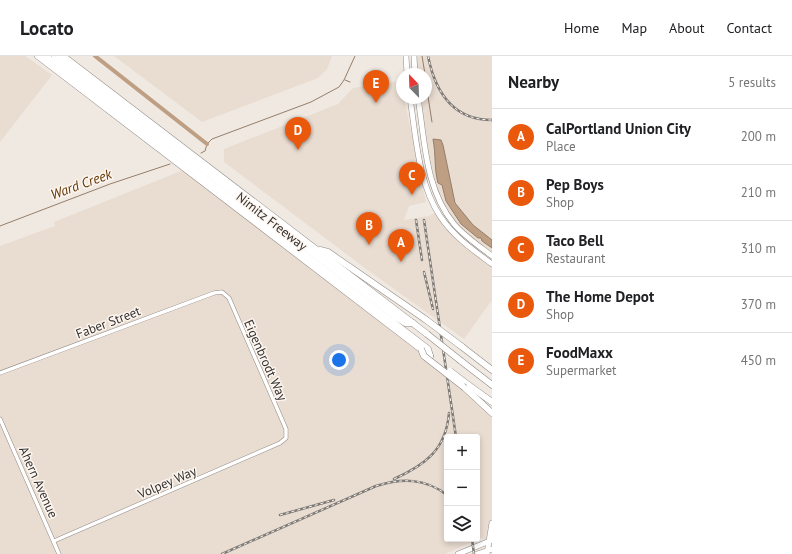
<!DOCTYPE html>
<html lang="en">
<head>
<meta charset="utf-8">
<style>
	:root { --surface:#fff; --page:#f2f2f2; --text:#202124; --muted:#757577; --line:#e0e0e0; --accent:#ea580c }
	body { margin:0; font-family:"PT Sans",sans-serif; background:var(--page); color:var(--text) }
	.controls { position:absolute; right:12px; bottom:12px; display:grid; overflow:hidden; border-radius:4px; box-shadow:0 2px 6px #0003 }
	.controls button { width:36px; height:36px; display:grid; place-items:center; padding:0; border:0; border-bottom:1px solid var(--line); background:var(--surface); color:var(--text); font:20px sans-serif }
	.compass { position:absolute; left:396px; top:12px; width:36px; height:36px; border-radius:50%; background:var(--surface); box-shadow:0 2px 6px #0003; rotate:337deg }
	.you { position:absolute; left:339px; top:304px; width:14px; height:14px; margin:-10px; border:3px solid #fff; border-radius:50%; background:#1a73e8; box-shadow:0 0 0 6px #1a73e833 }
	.badge { display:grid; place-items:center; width:26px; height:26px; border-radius:50%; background:var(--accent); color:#fff; font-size:13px; font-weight:700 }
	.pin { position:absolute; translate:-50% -33px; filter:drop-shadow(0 1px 2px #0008) }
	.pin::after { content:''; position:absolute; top:21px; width:14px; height:12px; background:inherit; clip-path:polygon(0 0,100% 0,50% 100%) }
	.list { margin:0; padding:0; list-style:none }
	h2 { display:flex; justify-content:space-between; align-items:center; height:52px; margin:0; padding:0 16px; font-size:17px }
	h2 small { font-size:13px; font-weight:400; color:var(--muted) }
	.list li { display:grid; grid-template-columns:26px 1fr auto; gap:12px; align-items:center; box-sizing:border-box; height:56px; padding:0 16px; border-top:1px solid var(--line) }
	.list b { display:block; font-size:15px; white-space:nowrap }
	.list p { margin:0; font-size:13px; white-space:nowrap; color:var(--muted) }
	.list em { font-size:13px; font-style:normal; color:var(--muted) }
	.icon { flex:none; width:22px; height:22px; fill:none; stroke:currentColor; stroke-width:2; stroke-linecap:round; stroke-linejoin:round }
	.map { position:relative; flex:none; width:492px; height:498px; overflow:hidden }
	header { display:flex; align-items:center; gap:24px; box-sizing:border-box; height:56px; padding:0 20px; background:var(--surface); border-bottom:1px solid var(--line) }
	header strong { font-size:19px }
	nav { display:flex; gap:22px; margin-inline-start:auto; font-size:14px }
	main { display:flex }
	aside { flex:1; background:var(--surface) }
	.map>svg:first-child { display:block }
</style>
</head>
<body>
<header>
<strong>Locato</strong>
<nav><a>Home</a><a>Map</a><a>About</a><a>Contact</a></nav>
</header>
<main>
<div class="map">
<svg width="492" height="498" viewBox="0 0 492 498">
	<rect width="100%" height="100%" fill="#f0e9e2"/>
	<g fill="#e9dcd1" fill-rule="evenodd">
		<path d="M0 0H25L52 19 0 86Z"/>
		<path d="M114 0H332L327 13 318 22 202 66Z"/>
		<path d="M414 0H492V200L462 176 441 147 429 114 418 42H426V18H415Z"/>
		<path d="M401 25 402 42H404L426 146 409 150 404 164 429 160 437 156 450 173 492 208V244L464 283 369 215 224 106V93L338 48 353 32Z"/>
		<path d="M186 113 430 300 492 357V467L488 485 481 482 445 498H0V190L55 170 54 166ZM447 381H477V483H447Z"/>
	</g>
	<path fill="#bf9f83" stroke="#957e6a" d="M433 83 441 84 443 89 455 147 473 169 492 184V192L482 185 481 182H478L461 168 446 145 442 129 438 127C434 112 436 99 433 83Z"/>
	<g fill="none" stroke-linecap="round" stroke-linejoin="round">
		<g stroke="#957e6a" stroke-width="1">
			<path d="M422 0 425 18"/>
			<path d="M345 24 350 26"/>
			<path d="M426 28 432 66"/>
			<path d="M201 97 205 95 207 88 212 83 311 46 339 31 344 24 355 0"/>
			<path d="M0 170 110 128 170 108"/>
		</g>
		<path stroke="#bf9f83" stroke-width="4" d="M95 0 207 88"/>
		<g stroke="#918a85" stroke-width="4.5">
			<g id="street">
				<path d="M0 317 214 237 222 236 229 242 286 373V382L280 387 54 485"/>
				<path d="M0 363 59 498"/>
			</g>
		</g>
		<g stroke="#918a85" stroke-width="6">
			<g id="secondary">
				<path d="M406 0 407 18"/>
				<path d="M414 0 415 18"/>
				<path d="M410 42C416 80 418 127 440 160 453 180 473 194 492 208"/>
				<path d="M418 42C425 85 425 133 454 168 464 180 479 190 492 200"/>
				<path d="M458 498 492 484"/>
				<path d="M477 498 492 493"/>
				<path d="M487 498 492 467"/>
			</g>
		</g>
		<g stroke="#918a85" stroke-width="7">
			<g id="highway">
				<path d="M38 0 430 300"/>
				<path d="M46 0 428 293 430 300"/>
				<path d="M55 0 397 262 405 267H413"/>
				<path d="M63 0 427 278"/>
				<path d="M320 194 328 196 425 263"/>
				<path d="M461 290 492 314"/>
				<path d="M461 305 492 329"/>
				<path d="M463 325 492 346"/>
				<path d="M465 332 492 357"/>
			</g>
		</g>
		<use href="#street" stroke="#fff" stroke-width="3.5"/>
		<use href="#secondary" stroke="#fff" stroke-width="5"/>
		<use href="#highway" stroke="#fff" stroke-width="6"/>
		<g stroke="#7e7a76" stroke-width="2.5">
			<g id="rail">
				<path d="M428 0C435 35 452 64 492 64"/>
				<path d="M416 164 422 204"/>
				<path d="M424 164 456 381"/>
				<path d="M424 216 433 253"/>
				<path d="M394 423C425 409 446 394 449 357"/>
				<path d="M280 459 334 444"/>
				<path d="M472 483 474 498"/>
				<path d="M222 498 376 430C402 422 425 422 447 439"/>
			</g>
		</g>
		<use href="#rail" stroke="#fdf6f0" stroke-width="1" stroke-dasharray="3" stroke-linecap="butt"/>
		<g stroke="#918a85" stroke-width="7" stroke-linecap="butt">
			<g id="highway-bridge">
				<path d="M425 263 461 290"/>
				<path d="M427 278 461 305"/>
				<path d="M421 293 424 300 465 332"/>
				<path d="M450 315 463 325"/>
			</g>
		</g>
		<use href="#highway-bridge" stroke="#fff" stroke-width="6"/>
	</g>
	<g text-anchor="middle" stroke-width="3" stroke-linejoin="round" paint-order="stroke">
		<g font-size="13" fill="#33302e" stroke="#fdf6f0">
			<text transform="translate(272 165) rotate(38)" y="5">Nimitz Freeway</text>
			<text transform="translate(108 266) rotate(-21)" y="5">Faber Street</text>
			<text transform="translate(266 304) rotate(66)" y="5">Eigenbrodt Way</text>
			<text transform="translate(39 426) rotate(66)" y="5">Ahern Avenue</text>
			<text transform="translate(167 426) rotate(-23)" y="5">Volpey Way</text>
		</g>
		<g font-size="14" font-style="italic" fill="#633705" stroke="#fdf6f0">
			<text transform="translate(81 128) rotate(-20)" y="5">Ward Creek</text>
		</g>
	</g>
</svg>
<div class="controls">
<button>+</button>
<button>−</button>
<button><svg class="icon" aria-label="layers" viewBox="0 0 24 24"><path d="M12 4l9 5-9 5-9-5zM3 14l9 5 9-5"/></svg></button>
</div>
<svg class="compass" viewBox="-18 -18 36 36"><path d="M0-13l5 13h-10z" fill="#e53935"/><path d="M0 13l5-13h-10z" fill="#757577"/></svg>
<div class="you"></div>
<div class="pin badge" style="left:401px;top:206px">A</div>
<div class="pin badge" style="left:369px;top:189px">B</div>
<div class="pin badge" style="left:412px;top:139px">C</div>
<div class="pin badge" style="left:298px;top:94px">D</div>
<div class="pin badge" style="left:376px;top:47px">E</div>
</div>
<aside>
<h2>Nearby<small>5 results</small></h2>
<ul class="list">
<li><span class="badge">A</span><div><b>CalPortland Union City</b><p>Place</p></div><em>200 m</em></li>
<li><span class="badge">B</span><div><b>Pep Boys</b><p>Shop</p></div><em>210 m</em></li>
<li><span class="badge">C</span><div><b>Taco Bell</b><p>Restaurant</p></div><em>310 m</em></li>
<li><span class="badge">D</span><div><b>The Home Depot</b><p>Shop</p></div><em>370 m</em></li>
<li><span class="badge">E</span><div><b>FoodMaxx</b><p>Supermarket</p></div><em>450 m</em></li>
</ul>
</aside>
</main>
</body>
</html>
